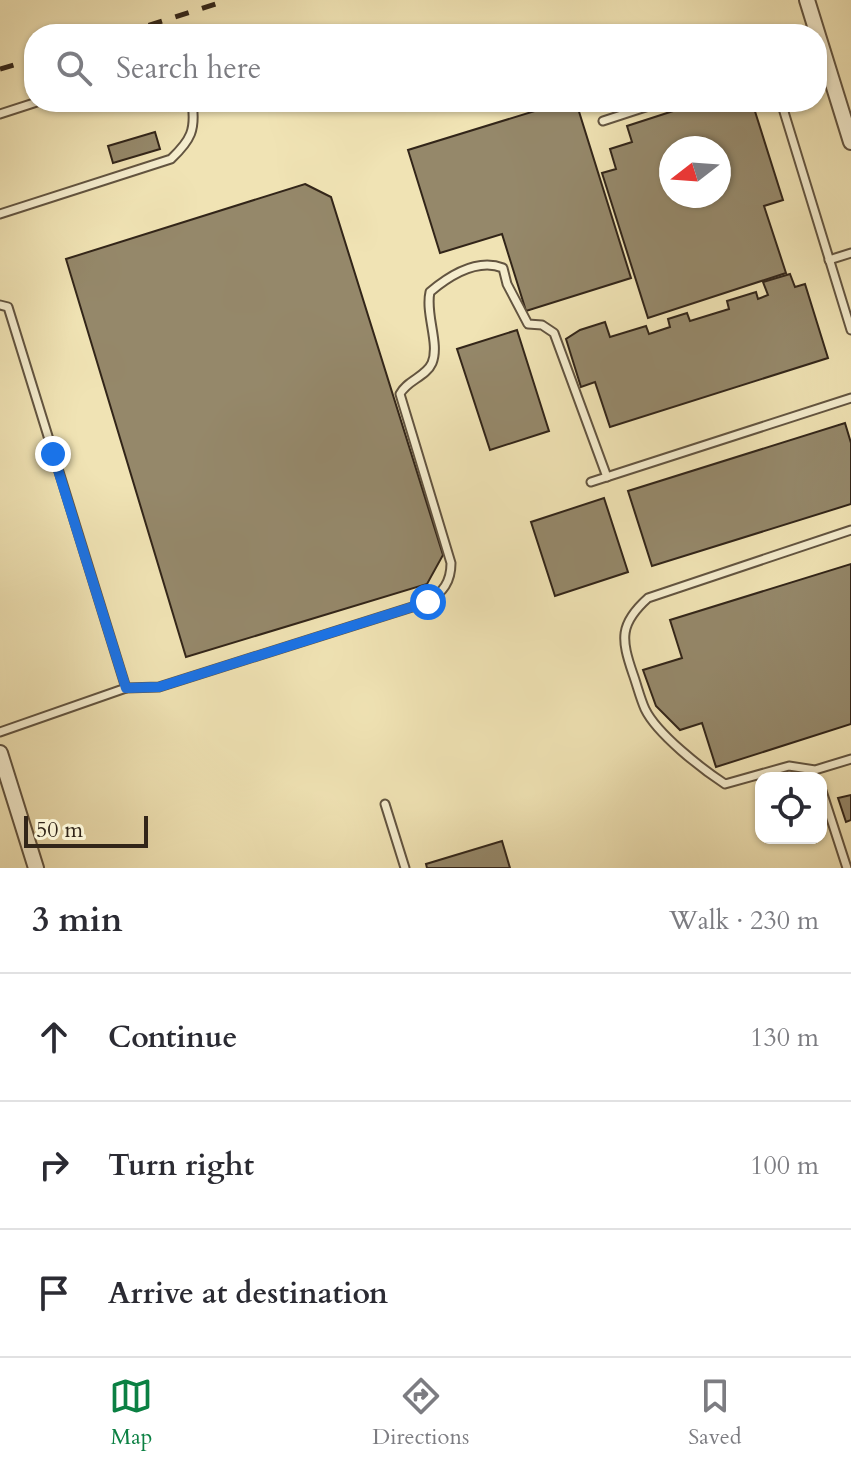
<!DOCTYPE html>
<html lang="en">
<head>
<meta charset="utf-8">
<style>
	:root { --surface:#fff; --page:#f2f2f3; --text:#2b2b33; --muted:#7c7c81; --line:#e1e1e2; --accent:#0b8043 }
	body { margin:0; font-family:Cardo,serif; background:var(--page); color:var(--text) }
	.controls { position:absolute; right:24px; bottom:24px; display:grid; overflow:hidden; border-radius:16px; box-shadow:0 2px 6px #0004 }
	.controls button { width:72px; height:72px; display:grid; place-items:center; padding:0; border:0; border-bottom:2px solid var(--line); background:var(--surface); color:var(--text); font:40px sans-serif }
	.compass { position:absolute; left:659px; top:136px; width:72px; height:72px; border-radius:50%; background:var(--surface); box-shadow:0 2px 6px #0004; rotate:253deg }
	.scale { position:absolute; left:24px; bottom:20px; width:124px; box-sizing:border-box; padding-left:8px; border:4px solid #322519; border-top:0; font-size:22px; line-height:28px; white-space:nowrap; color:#322519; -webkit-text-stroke:6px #f5edce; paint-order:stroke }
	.stop { position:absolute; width:24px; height:24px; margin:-18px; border:6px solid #1a73e8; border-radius:50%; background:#fff }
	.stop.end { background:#1a73e8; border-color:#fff; box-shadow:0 2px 8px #0008 }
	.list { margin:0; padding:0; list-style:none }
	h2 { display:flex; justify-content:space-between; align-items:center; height:104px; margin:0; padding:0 32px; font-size:34px }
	h2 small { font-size:26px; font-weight:400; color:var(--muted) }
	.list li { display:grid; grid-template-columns:52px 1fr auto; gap:24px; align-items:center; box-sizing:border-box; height:128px; padding:0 32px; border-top:2px solid var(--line) }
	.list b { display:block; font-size:30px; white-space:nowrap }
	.list em { font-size:26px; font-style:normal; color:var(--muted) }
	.icon { flex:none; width:44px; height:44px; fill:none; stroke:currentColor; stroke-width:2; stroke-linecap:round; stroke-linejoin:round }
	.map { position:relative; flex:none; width:851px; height:868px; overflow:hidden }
	.search { position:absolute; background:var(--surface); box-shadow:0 2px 6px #0004; left:24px; right:24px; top:24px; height:88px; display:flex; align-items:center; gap:20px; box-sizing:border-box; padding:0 28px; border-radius:32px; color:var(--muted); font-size:30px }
	.sheet { height:488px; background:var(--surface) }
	nav { display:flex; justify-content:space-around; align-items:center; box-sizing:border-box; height:112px; border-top:2px solid var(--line); background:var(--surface); font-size:22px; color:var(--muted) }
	nav a { display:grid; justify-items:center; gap:4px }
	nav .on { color:var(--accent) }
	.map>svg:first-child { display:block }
</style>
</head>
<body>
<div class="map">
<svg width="851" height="868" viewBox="0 0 851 868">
	<rect width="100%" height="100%" fill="#f0e3b4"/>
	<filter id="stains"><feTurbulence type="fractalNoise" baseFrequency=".0025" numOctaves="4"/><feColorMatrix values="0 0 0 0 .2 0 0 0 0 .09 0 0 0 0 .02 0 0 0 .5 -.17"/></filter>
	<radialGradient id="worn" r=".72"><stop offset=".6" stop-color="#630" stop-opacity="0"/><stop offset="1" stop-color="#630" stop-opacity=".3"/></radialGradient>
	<g fill="#95886a" stroke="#322519" stroke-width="2" fill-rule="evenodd">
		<path d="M564 102H576L631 278 526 311 502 234 440 253 408 150Z"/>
		<path d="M701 102H752L783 200 764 206 786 273 648 318 602 173 616 169 610 149 632 142 627 126ZM671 148H719V196H671Z"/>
		<path d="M155 132 160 149 113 163 108 146Z"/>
		<path d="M305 184 331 197 443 555 427 584 186 657 66 259Z"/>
		<path d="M790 274 795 287 805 284 828 358 610 427 595 382 581 387 566 339 580 330 605 322 610 337 646 326 649 334 670 327 668 319 687 313 690 321 729 309 727 301 756 292 758 299 768 295 763 282Z"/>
		<path d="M517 330 549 431 490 450 457 349Z"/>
		<path d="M845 423 851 443V504L652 566 628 491Z"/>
		<path d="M604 498 628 572 555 596 531 522Z"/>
		<path d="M851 564V724L716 767 702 723 680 730 656 706 643 670 682 658 670 620Z"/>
		<path d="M851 795V820L846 822 838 798Z"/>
		<path d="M502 841 510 868H427L426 864Z"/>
	</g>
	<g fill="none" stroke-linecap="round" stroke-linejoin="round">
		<g stroke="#625440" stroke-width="11">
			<g id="lane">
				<path d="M781 102 851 330"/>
				<path d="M0 114 37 102"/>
				<path d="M603 121 661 102"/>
				<path d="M0 214 171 159C191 140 196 130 192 102"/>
				<path d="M829 260 851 253"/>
				<path d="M0 305 8 307 126 688 0 732"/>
				<path d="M591 482 851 398"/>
				<path d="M851 530 648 598C619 624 621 639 633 674 637 685 640 698 645 709 657 734 702 769 725 784L789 766 815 770 851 759"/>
				<path d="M126 688 159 687 428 602C443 592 451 582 451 563L400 394C407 380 426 377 432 363 440 344 425 314 430 292 449 276 477 258 503 268L507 284 528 324 542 325 554 333 607 477"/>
				<path d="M821 788 847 868"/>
				<path d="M385 804 405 868"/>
			</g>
		</g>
		<g stroke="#625440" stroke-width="18">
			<g id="street">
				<path d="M807 0 851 142"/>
				<path d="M0 753 36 868"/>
			</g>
		</g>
		<use href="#lane" stroke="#f5edce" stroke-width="7"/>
		<use href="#street" stroke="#f5edce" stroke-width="14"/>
		<g stroke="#322519" stroke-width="5" stroke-dasharray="14 14" stroke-linecap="butt">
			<path d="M122 34 228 0"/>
			<path d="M0 69 34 59"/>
		</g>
	</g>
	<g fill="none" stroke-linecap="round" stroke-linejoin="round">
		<path stroke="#1a73e8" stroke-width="10" d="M53 454 126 688 159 687 428 602"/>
	</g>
	<rect width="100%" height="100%" filter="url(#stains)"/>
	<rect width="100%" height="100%" fill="url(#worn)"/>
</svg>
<div class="controls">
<button><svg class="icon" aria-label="locate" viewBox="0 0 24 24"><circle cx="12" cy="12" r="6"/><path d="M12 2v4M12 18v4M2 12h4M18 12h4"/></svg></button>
</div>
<svg class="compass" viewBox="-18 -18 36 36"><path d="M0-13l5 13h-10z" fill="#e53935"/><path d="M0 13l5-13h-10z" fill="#7c7c81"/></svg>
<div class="scale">50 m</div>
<div class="stop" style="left:428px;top:602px"></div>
<div class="stop end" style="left:53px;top:454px"></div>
<div class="search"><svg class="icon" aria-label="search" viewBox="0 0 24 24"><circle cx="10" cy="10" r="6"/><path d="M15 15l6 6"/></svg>Search here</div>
</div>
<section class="sheet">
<h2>3 min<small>Walk · 230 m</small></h2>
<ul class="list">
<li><svg class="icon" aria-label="ahead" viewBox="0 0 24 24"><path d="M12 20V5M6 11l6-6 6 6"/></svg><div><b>Continue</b></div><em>130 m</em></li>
<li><svg class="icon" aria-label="right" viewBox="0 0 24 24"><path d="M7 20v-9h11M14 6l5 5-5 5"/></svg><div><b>Turn right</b></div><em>100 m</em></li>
<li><svg class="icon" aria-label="arrive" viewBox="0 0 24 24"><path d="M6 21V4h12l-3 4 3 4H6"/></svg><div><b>Arrive at destination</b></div></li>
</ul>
</section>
<nav>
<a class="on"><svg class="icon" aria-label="map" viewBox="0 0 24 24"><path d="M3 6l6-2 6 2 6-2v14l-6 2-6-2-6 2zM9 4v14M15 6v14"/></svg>Map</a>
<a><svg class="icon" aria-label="directions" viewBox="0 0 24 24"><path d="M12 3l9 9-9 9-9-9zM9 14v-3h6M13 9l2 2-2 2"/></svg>Directions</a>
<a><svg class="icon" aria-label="saved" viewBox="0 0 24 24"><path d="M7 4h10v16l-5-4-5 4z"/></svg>Saved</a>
</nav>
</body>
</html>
